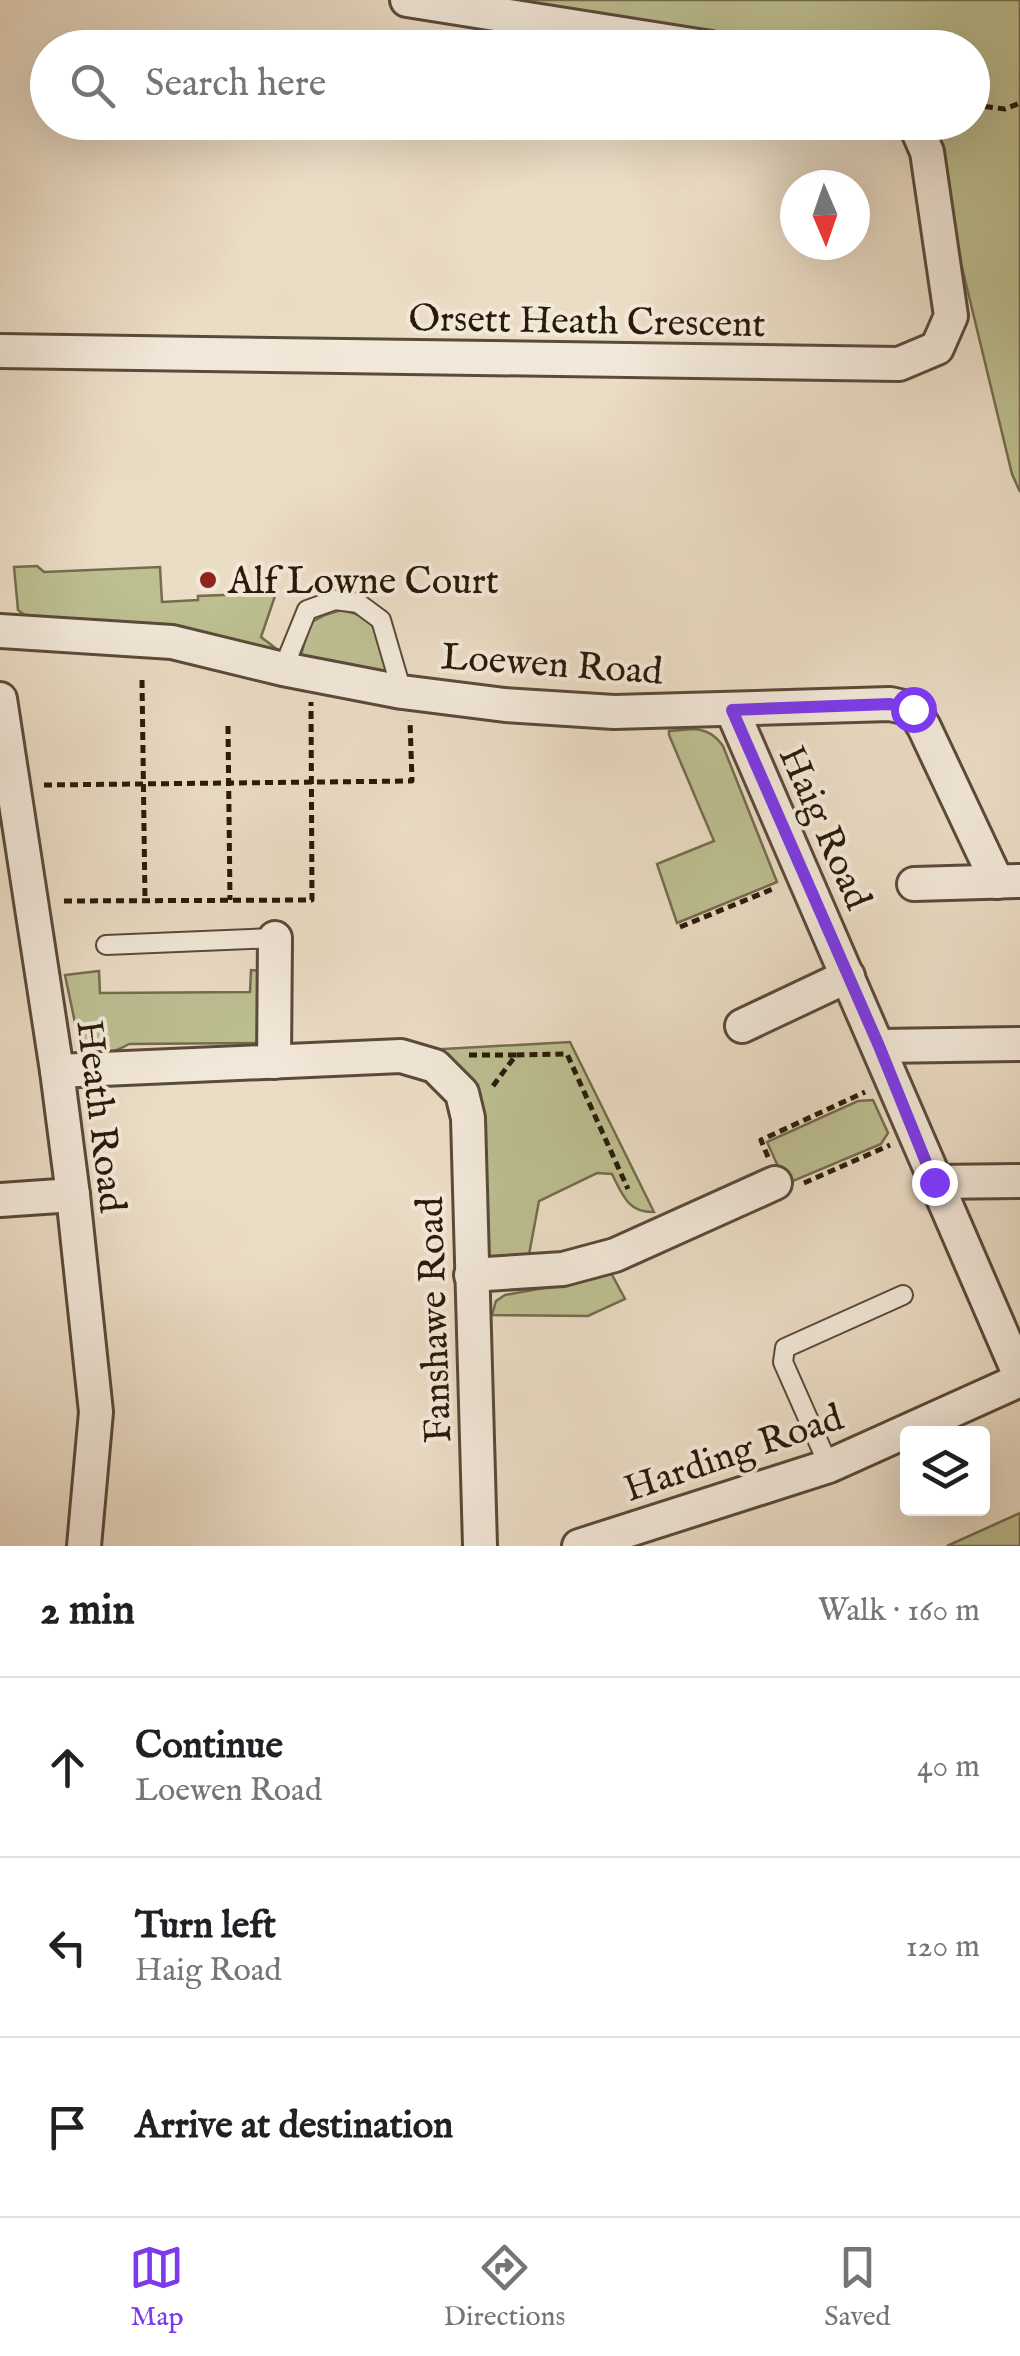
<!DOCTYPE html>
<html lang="en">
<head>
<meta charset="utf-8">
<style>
	:root { --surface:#fff; --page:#f6f6f6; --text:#202124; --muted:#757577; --line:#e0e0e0; --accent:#7c3aed }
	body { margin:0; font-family:"IM FELL English",serif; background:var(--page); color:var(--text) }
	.controls { position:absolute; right:30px; bottom:30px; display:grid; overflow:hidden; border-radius:10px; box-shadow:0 10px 40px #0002 }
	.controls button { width:90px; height:90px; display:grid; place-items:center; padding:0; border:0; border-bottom:2px solid var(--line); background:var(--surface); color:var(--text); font:50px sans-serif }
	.compass { position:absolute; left:780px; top:170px; width:90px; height:90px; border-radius:50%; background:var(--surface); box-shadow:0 10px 40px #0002; rotate:178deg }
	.stop { position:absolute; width:30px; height:30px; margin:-22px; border:8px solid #7c3aed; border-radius:50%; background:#fff }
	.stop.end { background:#7c3aed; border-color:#fff; box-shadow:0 2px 10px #0008 }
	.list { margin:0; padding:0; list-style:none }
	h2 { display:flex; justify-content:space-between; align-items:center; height:130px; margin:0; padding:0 40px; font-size:42px }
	h2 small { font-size:32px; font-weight:400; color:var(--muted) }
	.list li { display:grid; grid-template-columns:65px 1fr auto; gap:30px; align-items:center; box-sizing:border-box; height:180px; padding:0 40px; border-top:2px solid var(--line) }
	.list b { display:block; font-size:38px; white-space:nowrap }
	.list p { margin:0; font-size:32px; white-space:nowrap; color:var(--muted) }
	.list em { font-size:32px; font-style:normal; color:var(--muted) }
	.icon { flex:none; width:55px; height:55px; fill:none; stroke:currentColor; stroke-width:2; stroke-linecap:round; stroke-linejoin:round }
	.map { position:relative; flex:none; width:1020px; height:1546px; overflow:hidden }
	.search { position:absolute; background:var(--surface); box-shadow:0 10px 40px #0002; left:30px; right:30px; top:30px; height:110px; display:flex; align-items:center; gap:25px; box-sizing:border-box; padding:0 35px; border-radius:55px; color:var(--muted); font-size:38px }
	.sheet { height:670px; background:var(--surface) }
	nav { display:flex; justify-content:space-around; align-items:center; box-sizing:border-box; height:140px; border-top:2px solid var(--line); background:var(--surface); font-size:28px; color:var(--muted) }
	nav a { display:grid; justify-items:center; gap:5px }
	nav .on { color:var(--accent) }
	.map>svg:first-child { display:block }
</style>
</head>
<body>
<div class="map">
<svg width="1020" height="1546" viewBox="0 0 1020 1546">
	<rect width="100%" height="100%" fill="#ebdcc5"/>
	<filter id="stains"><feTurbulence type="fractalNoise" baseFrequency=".002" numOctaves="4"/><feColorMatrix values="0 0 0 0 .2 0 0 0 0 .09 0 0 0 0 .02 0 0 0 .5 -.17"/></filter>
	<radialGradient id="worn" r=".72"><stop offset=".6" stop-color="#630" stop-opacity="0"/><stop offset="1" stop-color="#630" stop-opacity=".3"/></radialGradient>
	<g fill="#bdbf91" stroke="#746c4e" stroke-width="2.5">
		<path d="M495 0H1020V492L1012 474 936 160 922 123 972 122V48L786 47Z"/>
		<path d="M37 566 44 572 160 567 162 602 198 600V596L276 593 261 637 278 650 161 625 43 623 30 619 18 610 14 567Z"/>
		<path d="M341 610C379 616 382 641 388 673L301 655 310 623 325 615Z"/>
		<path d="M695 729C708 731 715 735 723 746L777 882 677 923 657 864 714 841 669 735V731Z"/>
		<path d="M251 970 263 971 260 1043 129 1044C109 1056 98 1054 79 1042L65 975 99 971 100 993 250 992Z"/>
		<path d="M570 1042 654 1212C628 1213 622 1194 612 1174L597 1173 539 1201 528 1260 481 1267 474 1118 406 1051Z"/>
		<path d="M873 1100 888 1133 881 1144 786 1184 767 1142 858 1101Z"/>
		<path d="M610 1271 625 1299 588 1316 492 1315 496 1301 505 1295 566 1284Z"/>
		<path d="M1020 1513V1546H947Z"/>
	</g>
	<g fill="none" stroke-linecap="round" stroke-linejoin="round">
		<g stroke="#5a4a39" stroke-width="22">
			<g id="service">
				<path d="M283 669 307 610 335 600 358 603 381 620 402 692"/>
				<path d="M106 945 275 938"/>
				<path d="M829 1466 783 1362 785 1348 903 1295"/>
			</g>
		</g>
		<g stroke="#5a4a39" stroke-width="38">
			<g id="minor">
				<path d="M407 0 711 48"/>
				<path d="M0 351 899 364 937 348 951 316 927 152 914 122"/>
				<path d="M0 631 172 642 283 669 402 692 505 705 614 712 890 704 913 709 924 727 997 882"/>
				<path d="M0 699 57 1071 73 1195 96 1412 84 1546"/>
				<path d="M732 710C828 931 922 1154 1020 1376"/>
				<path d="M914 884 1020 881"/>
				<path d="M742 1026 848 976"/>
				<path d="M879 1046 1020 1044"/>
				<path d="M274 1062 275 938"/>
				<path d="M57 1071 401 1056 435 1066 462 1093 468 1118 480 1546"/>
				<path d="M934 1182 1020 1181"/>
				<path d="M0 1200 73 1195"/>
				<path d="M471 1275 563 1269 615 1255 775 1183"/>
				<path d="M579 1546 829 1466 1020 1380"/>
			</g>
		</g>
		<g stroke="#2a1a0a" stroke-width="5" stroke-dasharray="8 5" stroke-linecap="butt">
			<path d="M972 105 1005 109 1020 103"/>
			<path d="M142 680 145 900"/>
			<path d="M228 726 230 900"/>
			<path d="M44 785 412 781 410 720"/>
			<path d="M64 901 312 900 311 702"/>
			<path d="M680 927 775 888"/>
			<path d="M469 1055H516"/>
			<path d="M493 1086 516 1055 567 1054 628 1189"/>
			<path d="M768 1157 761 1140 865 1092"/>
			<path d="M804 1183 890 1145"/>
		</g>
		<use href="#service" stroke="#f2e8d9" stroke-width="18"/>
		<use href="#minor" stroke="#f2e8d9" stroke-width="32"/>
	</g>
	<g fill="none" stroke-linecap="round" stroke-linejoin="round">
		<path stroke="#7c3aed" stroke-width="12" d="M913 709 890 704 732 710 879 1046 934 1182"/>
	</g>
	<circle fill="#8f2418" stroke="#f2e8d9" stroke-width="4" cx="208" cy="580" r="10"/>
	<g text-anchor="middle" stroke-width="8" stroke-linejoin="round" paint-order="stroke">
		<g font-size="38" fill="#2a1a0a" stroke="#f2e8d9">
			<text transform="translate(587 320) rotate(1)" y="13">Orsett Heath Crescent</text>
			<text transform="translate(552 663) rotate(4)" y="13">Loewen Road</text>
			<text transform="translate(826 827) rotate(66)" y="13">Haig Road</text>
			<text transform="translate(102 1116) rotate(83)" y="13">Heath Road</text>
			<text transform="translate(433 1320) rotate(-92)" y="13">Fanshawe Road</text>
			<text transform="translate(733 1452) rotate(-19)" y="13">Harding Road</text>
		</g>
		<g font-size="38" fill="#2a1a0a" stroke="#f2e8d9" text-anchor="start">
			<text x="228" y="593">Alf Lowne Court</text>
		</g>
	</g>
	<rect width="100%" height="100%" filter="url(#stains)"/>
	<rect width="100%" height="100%" fill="url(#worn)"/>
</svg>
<div class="controls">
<button><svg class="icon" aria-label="layers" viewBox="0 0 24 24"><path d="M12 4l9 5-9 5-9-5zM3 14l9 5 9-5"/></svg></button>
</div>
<svg class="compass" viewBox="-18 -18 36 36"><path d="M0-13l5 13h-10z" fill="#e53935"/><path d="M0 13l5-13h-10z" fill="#757577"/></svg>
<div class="stop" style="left:913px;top:709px"></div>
<div class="stop end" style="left:934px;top:1182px"></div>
<div class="search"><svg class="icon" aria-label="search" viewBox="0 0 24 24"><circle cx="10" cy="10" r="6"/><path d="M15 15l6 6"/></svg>Search here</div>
</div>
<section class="sheet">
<h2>2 min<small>Walk · 160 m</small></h2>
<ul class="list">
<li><svg class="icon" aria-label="ahead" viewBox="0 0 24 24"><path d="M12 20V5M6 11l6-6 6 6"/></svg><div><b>Continue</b><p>Loewen Road</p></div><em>40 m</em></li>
<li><svg class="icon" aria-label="left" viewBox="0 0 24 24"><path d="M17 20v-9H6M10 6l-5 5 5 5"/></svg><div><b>Turn left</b><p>Haig Road</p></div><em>120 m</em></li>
<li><svg class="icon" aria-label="arrive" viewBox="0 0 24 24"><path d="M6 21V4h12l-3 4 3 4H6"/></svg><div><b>Arrive at destination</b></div></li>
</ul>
</section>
<nav>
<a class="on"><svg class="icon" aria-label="map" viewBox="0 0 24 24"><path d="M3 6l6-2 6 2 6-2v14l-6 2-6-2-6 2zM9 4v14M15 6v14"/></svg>Map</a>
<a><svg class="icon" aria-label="directions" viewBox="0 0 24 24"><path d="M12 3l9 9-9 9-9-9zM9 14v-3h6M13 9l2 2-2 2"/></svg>Directions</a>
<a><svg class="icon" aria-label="saved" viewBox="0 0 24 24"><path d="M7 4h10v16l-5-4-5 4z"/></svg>Saved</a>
</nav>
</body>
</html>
